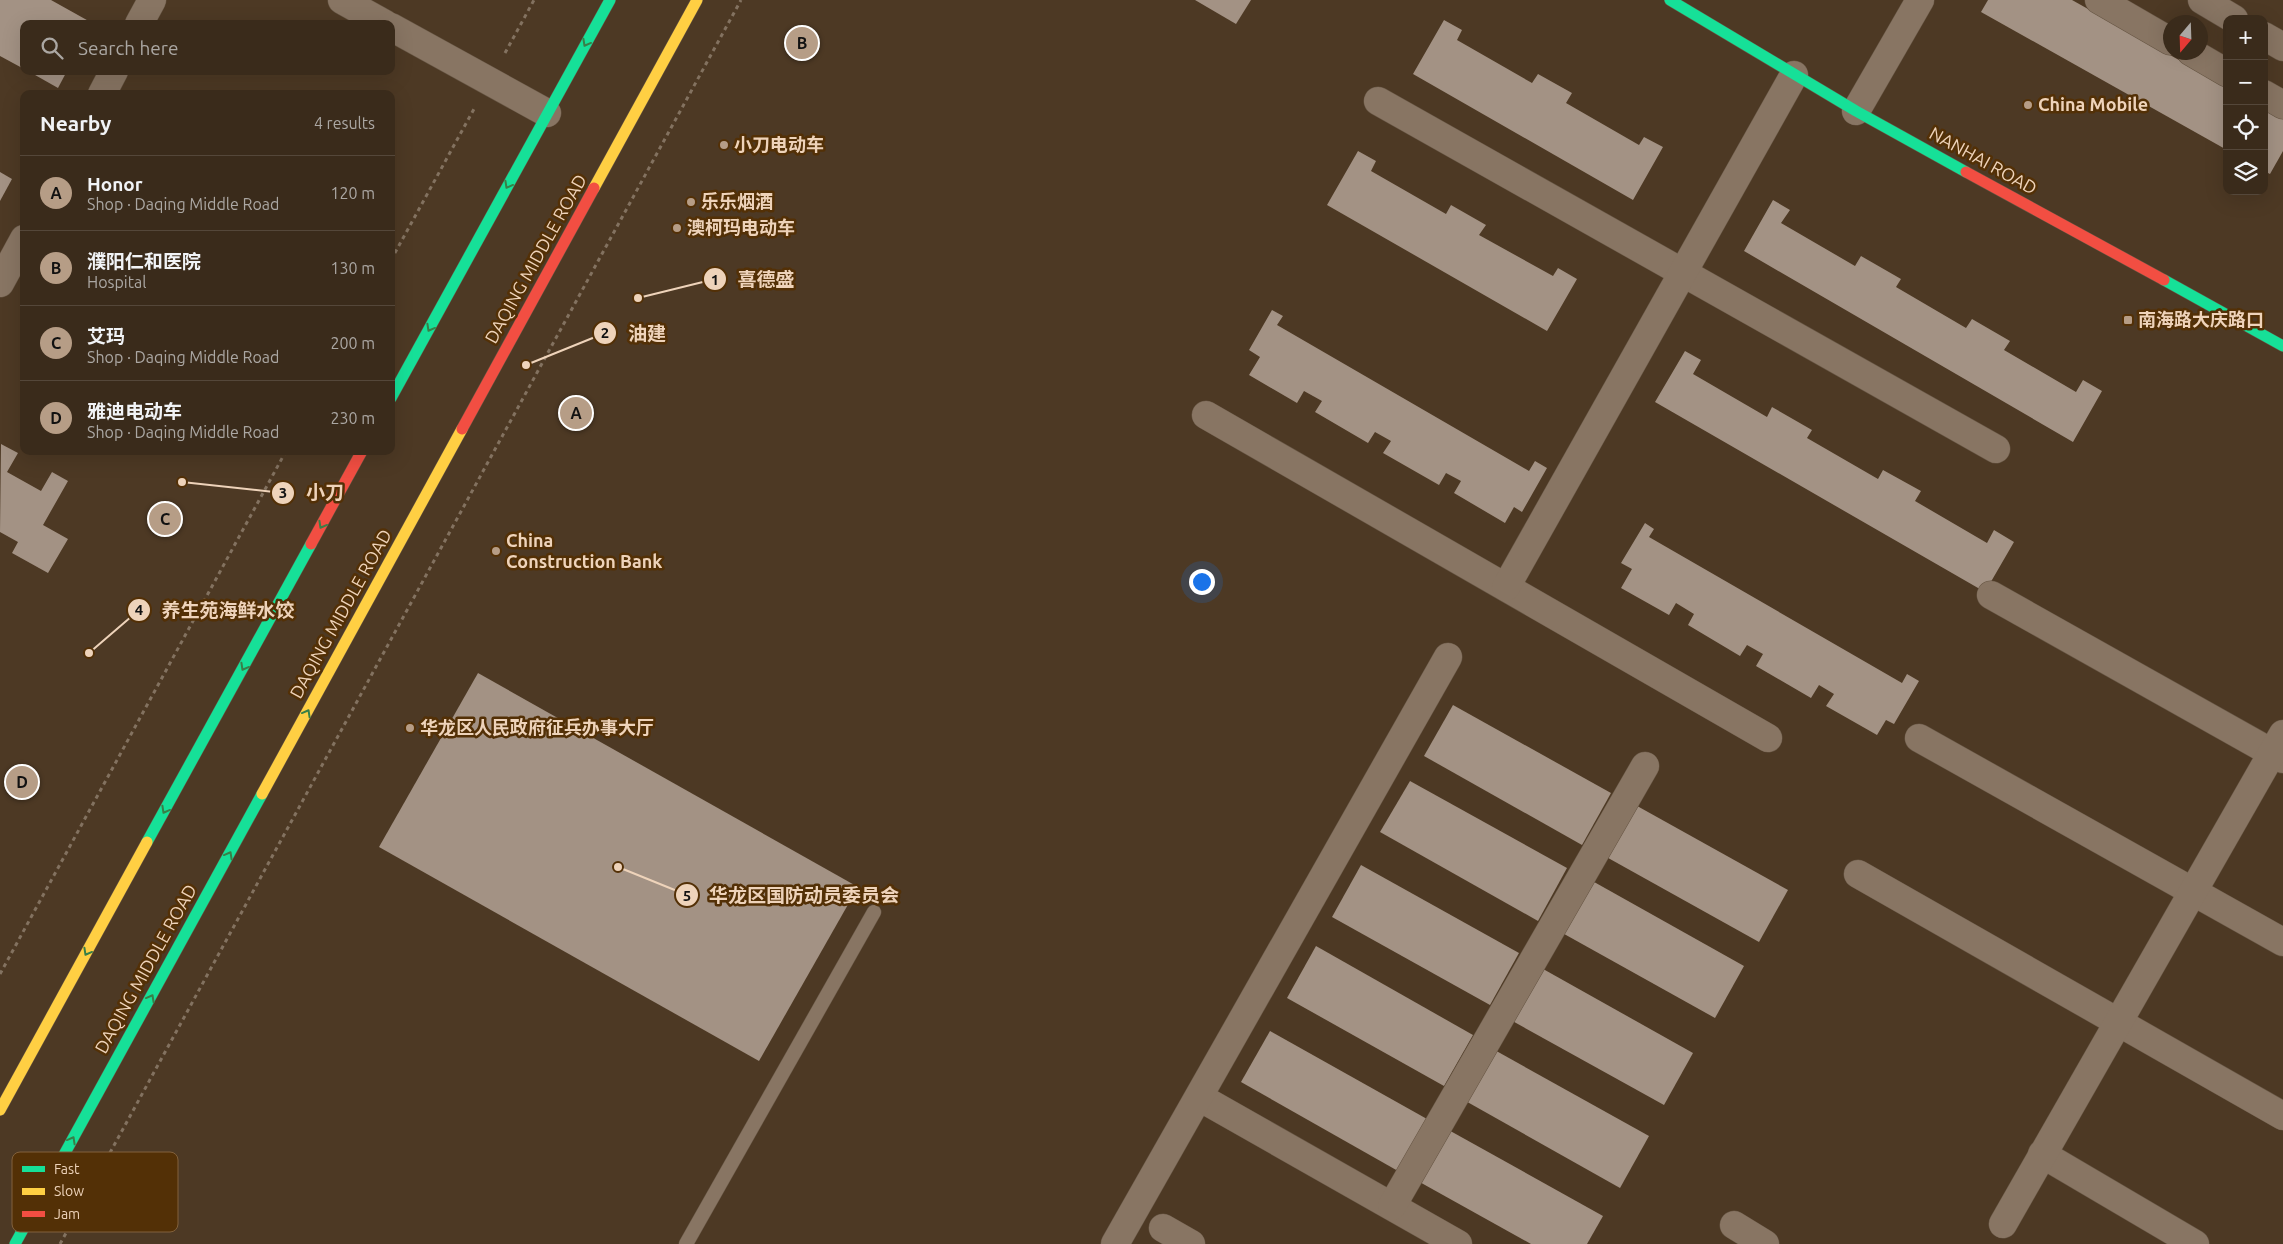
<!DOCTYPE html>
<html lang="en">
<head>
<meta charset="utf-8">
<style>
	:root { --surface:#3a2b1b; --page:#453728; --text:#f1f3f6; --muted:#aba7a3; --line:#54473a; --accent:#b69d86 }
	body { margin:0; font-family:Ubuntu,"Noto Sans SC",sans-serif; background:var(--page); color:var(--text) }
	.controls { position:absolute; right:15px; top:15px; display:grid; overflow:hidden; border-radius:10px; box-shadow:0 5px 20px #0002 }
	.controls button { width:45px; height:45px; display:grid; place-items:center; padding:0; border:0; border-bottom:1px solid var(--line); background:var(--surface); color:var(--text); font:25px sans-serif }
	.compass { position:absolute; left:2163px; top:15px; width:45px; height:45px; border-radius:50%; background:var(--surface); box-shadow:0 5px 20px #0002; rotate:199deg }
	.you { position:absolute; left:1201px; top:581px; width:18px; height:18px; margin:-12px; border:4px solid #fff; border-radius:50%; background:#1a73e8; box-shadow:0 0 0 8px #1a73e833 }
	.badge { display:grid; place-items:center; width:32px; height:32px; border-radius:50%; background:var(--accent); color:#111; font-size:16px; font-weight:700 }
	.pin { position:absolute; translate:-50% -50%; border:2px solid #fff; box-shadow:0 1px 5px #0006 }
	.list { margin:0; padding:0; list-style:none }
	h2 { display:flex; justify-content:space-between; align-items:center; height:65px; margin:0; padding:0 20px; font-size:21px }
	h2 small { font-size:16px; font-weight:400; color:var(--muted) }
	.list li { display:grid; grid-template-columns:32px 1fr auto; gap:15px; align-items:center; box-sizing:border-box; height:75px; padding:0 20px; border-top:1px solid var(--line) }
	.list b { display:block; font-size:19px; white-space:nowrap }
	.list p { margin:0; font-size:16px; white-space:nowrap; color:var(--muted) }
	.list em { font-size:16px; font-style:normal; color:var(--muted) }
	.icon { flex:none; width:28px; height:28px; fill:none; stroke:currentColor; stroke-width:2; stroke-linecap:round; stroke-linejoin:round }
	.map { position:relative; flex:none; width:2283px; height:1244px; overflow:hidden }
	.search { position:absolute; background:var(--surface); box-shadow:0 5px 20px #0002; left:20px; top:20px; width:375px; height:55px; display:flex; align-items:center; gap:12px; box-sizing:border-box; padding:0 18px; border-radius:10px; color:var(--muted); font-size:19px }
	.panel { position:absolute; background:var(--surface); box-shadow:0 5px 20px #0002; left:20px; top:90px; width:375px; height:365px; border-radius:10px }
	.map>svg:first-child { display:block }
</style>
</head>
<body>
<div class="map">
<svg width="2283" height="1244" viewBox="0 0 2283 1244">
	<rect width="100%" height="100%" fill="#4d3924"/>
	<g fill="#a39284">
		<path d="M0 0H51L94 24H24V69L0 56Z"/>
		<path d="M1195 0H1251L1236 24Z"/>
		<path d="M1988 0H2072L2227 87V150L1981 12Z"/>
		<path d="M1444 20 1462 30 1457 40 1532 83 1538 74 1572 93 1566 103 1639 145 1644 137 1663 147 1633 200 1413 74Z"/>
		<path d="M28 71H67L58 88Z"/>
		<path d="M2264 108 2283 119V151L2270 174 2264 171Z"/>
		<path d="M1358 151 1376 161 1371 171 1446 214 1451 205 1486 225 1479 235 1553 276 1558 268 1577 279 1547 331 1327 205Z"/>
		<path d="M0 172 12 179 0 201Z"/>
		<path d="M1773 200 1790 210 1781 223 1855 266 1861 256 1901 279 1896 287 1966 328 1972 319 2010 341 2004 350 2076 392 2083 380 2102 391 2073 442 1744 251Z"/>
		<path d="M1272 310 1283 316 1277 325 1529 471 1535 461 1547 468 1522 512 1514 507 1505 523 1454 493 1461 481 1446 473 1439 485 1383 453 1391 441 1375 432 1368 443 1315 412 1322 401 1304 391 1297 403 1249 375 1260 357 1249 350Z"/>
		<path d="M1685 351 1701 360 1693 374 1767 417 1772 407 1812 430 1807 438 1878 479 1883 470 1921 491 1915 501 1987 543 1994 530 2014 542 1985 592 1655 402Z"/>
		<path d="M1 444 18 453 7 472 41 491 52 472 68 481 43 525 68 539 48 573 12 553 18 542 0 532Z"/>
		<path d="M1645 523 1654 529 1649 537 1902 683 1907 674 1919 681 1894 724 1886 720 1877 735 1826 706 1834 694 1819 685 1811 698 1756 666 1763 654 1747 645 1740 656 1688 625 1694 614 1676 603 1669 615 1621 588 1632 569 1621 563Z"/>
		<path d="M478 673 858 887 759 1061 379 847Z"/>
		<path d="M1453 705 1611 793 1582 845 1424 756Z"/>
		<path d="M1410 781 1567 868 1538 921 1380 832Z"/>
		<path d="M1630 802 1788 890 1759 942 1601 854Z"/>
		<path d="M1361 865 1519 953 1490 1005 1332 917Z"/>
		<path d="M1587 878 1744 966 1715 1018 1557 930Z"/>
		<path d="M1316 946 1473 1035 1444 1086 1287 998Z"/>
		<path d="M1536 965 1693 1053 1664 1105 1507 1018Z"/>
		<path d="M1270 1031 1427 1119 1398 1171 1241 1082Z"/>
		<path d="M1491 1048 1649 1136 1620 1188 1462 1099Z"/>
		<path d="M1445 1128 1603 1216 1587 1244H1531L1416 1180Z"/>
	</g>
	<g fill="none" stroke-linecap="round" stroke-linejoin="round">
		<g stroke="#665543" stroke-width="15">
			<path id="lane" d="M686 1244 874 912"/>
		</g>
		<g stroke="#665543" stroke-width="29">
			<g id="street">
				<path d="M342 0 385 24"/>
				<path d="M2099 0 2170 41"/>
				<path d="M2202 0 2234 19"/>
				<path d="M139 24 152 0"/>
				<path d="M391 27 547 113"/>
				<path d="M2264 36 2283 47"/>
				<path d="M2191 52 2227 73"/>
				<path d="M102 94 114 71"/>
				<path d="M2264 94 2283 105"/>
				<path d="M1378 101 1996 449"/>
				<path d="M1856 111 1920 0"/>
				<path d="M0 283 24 239"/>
				<path d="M1206 415 1768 738"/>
				<path d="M1506 587 1794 75"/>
				<path d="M1991 595 2283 759"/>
				<path d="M1919 738 2283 942"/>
				<path d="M1858 874 2283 1116"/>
				<path d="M1199 1097 1458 1244"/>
				<path d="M2042 1154 2195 1244"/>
				<path d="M1392 1206 1645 766"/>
				<path d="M2003 1224 2283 734"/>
				<path d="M1734 1225 1765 1244"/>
				<path d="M1163 1228 1191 1244"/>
				<path d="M1115 1244 1448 657"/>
			</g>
		</g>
		<g stroke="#665543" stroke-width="12">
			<g id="fast">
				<path d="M1670 0 1856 111 1966 172"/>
				<path d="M2164 280 2283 346"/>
				<path d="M391 398 610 0"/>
				<path d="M147 842 311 544"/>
				<path d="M15 1244 262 794"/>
			</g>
		</g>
		<g stroke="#665543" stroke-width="12">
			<g id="slow">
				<path d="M594 188 697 0"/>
				<path d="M262 794 462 429"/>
				<path d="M0 1110 147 842"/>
			</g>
		</g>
		<g stroke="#665543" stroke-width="12">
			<g id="jam">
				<path d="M1966 172 2164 280"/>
				<path d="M462 429 594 188"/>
				<path d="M311 544 362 451"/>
			</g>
		</g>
		<g stroke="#837260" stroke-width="3" stroke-dasharray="4 4" stroke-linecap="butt">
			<path d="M505 53 534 0"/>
			<path d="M391 260 474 109"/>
			<path d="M0 974 286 451"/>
			<path d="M60 1244 741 0"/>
		</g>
		<use href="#lane" stroke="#887563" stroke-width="14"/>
		<use href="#street" stroke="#887563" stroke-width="28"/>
		<use href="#fast" stroke="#16e098" stroke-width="11"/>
		<use href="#slow" stroke="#ffcf43" stroke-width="11"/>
		<use href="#jam" stroke="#f24e42" stroke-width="11"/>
	</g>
	<defs><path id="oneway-chevron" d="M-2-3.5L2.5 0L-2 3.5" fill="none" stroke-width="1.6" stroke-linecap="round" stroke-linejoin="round" transform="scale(1.25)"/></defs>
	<g stroke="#387f48">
		<use href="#oneway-chevron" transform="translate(586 43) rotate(119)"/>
		<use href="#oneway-chevron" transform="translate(508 185) rotate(119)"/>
		<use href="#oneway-chevron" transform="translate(430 328) rotate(119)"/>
		<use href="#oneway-chevron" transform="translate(322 525) rotate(119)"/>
		<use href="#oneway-chevron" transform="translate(244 667) rotate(119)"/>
		<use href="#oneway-chevron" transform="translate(307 713) rotate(-61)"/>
		<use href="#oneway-chevron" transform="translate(165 810) rotate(119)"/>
		<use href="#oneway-chevron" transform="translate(229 855) rotate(-61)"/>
		<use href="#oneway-chevron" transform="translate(87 952) rotate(119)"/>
		<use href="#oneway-chevron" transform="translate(151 998) rotate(-61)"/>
		<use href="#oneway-chevron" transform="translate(72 1140) rotate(-61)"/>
	</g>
	<g fill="#b69d86" stroke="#533006" stroke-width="2">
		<circle cx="2028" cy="105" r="5"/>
		<circle cx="724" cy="145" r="5"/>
		<circle cx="691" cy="202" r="5"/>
		<circle cx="677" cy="228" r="5"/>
		<rect x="2123" y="315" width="10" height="10" rx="2.5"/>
		<circle cx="496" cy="551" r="5"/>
		<circle cx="410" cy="728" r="5"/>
	</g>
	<g text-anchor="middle" stroke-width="5" stroke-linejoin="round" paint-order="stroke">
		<g font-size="18" font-weight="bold" fill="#eed3ba" stroke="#533006" text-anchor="start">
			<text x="2038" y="111">China Mobile</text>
			<text x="734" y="151">小刀电动车</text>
			<text x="701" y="208">乐乐烟酒</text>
			<text x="687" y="234">澳柯玛电动车</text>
			<text x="2138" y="326">南海路大庆路口</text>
			<text x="506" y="547">China<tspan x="506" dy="21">Construction Bank</tspan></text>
			<text x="420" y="734">华龙区人民政府征兵办事大厅</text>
		</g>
		<g font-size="18" fill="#eed3ba" stroke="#533006">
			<text transform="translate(1983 161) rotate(29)" y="6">NANHAI ROAD</text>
			<text transform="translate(536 259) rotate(-61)" y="6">DAQING MIDDLE ROAD</text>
			<text transform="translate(341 614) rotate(-61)" y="6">DAQING MIDDLE ROAD</text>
			<text transform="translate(146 969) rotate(-61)" y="6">DAQING MIDDLE ROAD</text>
		</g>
	</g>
	<rect x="12" y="1152" width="166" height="80" rx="8" fill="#533006" stroke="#82613c" stroke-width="1"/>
	<rect x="22" y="1166" width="23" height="6" fill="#16e098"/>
	<rect x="22" y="1188" width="23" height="7" fill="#ffcf43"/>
	<rect x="22" y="1211" width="23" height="6" fill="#f24e42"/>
	<g font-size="14" fill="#eed3ba">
		<text x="54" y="1174">Fast</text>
		<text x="54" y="1196">Slow</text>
		<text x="54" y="1219">Jam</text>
	</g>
	<path fill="none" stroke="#eed3ba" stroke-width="2" d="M638 298L715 279M526 365L605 333M182 482L283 493M89 653L139 610M618 867L687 895"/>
	<g fill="#eed3ba" stroke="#533006" stroke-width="2">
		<circle cx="638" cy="298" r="5"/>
		<circle cx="526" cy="365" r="5"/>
		<circle cx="182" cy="482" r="5"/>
		<circle cx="89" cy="653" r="5"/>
		<circle cx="618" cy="867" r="5"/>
		<circle cx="715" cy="279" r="12"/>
		<circle cx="605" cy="333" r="12"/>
		<circle cx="283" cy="493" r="12"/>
		<circle cx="139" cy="610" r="12"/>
		<circle cx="687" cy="895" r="12"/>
	</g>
	<g font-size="15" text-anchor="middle" font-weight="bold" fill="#111">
		<text x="715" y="285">1</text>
		<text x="605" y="338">2</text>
		<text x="283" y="498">3</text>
		<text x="139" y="615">4</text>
		<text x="687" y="901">5</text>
	</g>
	<g font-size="19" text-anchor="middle" font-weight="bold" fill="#eed3ba" stroke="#533006" stroke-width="5" stroke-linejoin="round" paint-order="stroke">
		<text x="766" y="286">喜德盛</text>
		<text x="647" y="340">油建</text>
		<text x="325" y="499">小刀</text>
		<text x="228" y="617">养生苑海鲜水饺</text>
		<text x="804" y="902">华龙区国防动员委员会</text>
	</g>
</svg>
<div class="controls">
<button>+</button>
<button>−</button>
<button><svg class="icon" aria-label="locate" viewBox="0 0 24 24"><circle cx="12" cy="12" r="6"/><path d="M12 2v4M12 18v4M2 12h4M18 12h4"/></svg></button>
<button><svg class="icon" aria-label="layers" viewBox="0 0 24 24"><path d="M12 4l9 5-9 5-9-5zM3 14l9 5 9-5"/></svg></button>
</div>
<svg class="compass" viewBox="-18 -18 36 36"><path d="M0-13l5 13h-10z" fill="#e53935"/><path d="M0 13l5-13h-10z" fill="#aba7a3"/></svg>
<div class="you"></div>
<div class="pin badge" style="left:576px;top:413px">A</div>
<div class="pin badge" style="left:802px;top:43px">B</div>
<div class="pin badge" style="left:165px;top:519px">C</div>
<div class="pin badge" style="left:22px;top:782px">D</div>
<div class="search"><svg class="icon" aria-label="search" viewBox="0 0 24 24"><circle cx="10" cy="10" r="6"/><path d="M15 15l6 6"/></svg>Search here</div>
<section class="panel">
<h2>Nearby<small>4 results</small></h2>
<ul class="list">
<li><span class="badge">A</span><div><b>Honor</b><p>Shop · Daqing Middle Road</p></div><em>120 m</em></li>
<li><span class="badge">B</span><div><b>濮阳仁和医院</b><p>Hospital</p></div><em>130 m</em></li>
<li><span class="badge">C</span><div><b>艾玛</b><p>Shop · Daqing Middle Road</p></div><em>200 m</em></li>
<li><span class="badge">D</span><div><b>雅迪电动车</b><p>Shop · Daqing Middle Road</p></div><em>230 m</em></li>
</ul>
</section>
</div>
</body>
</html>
